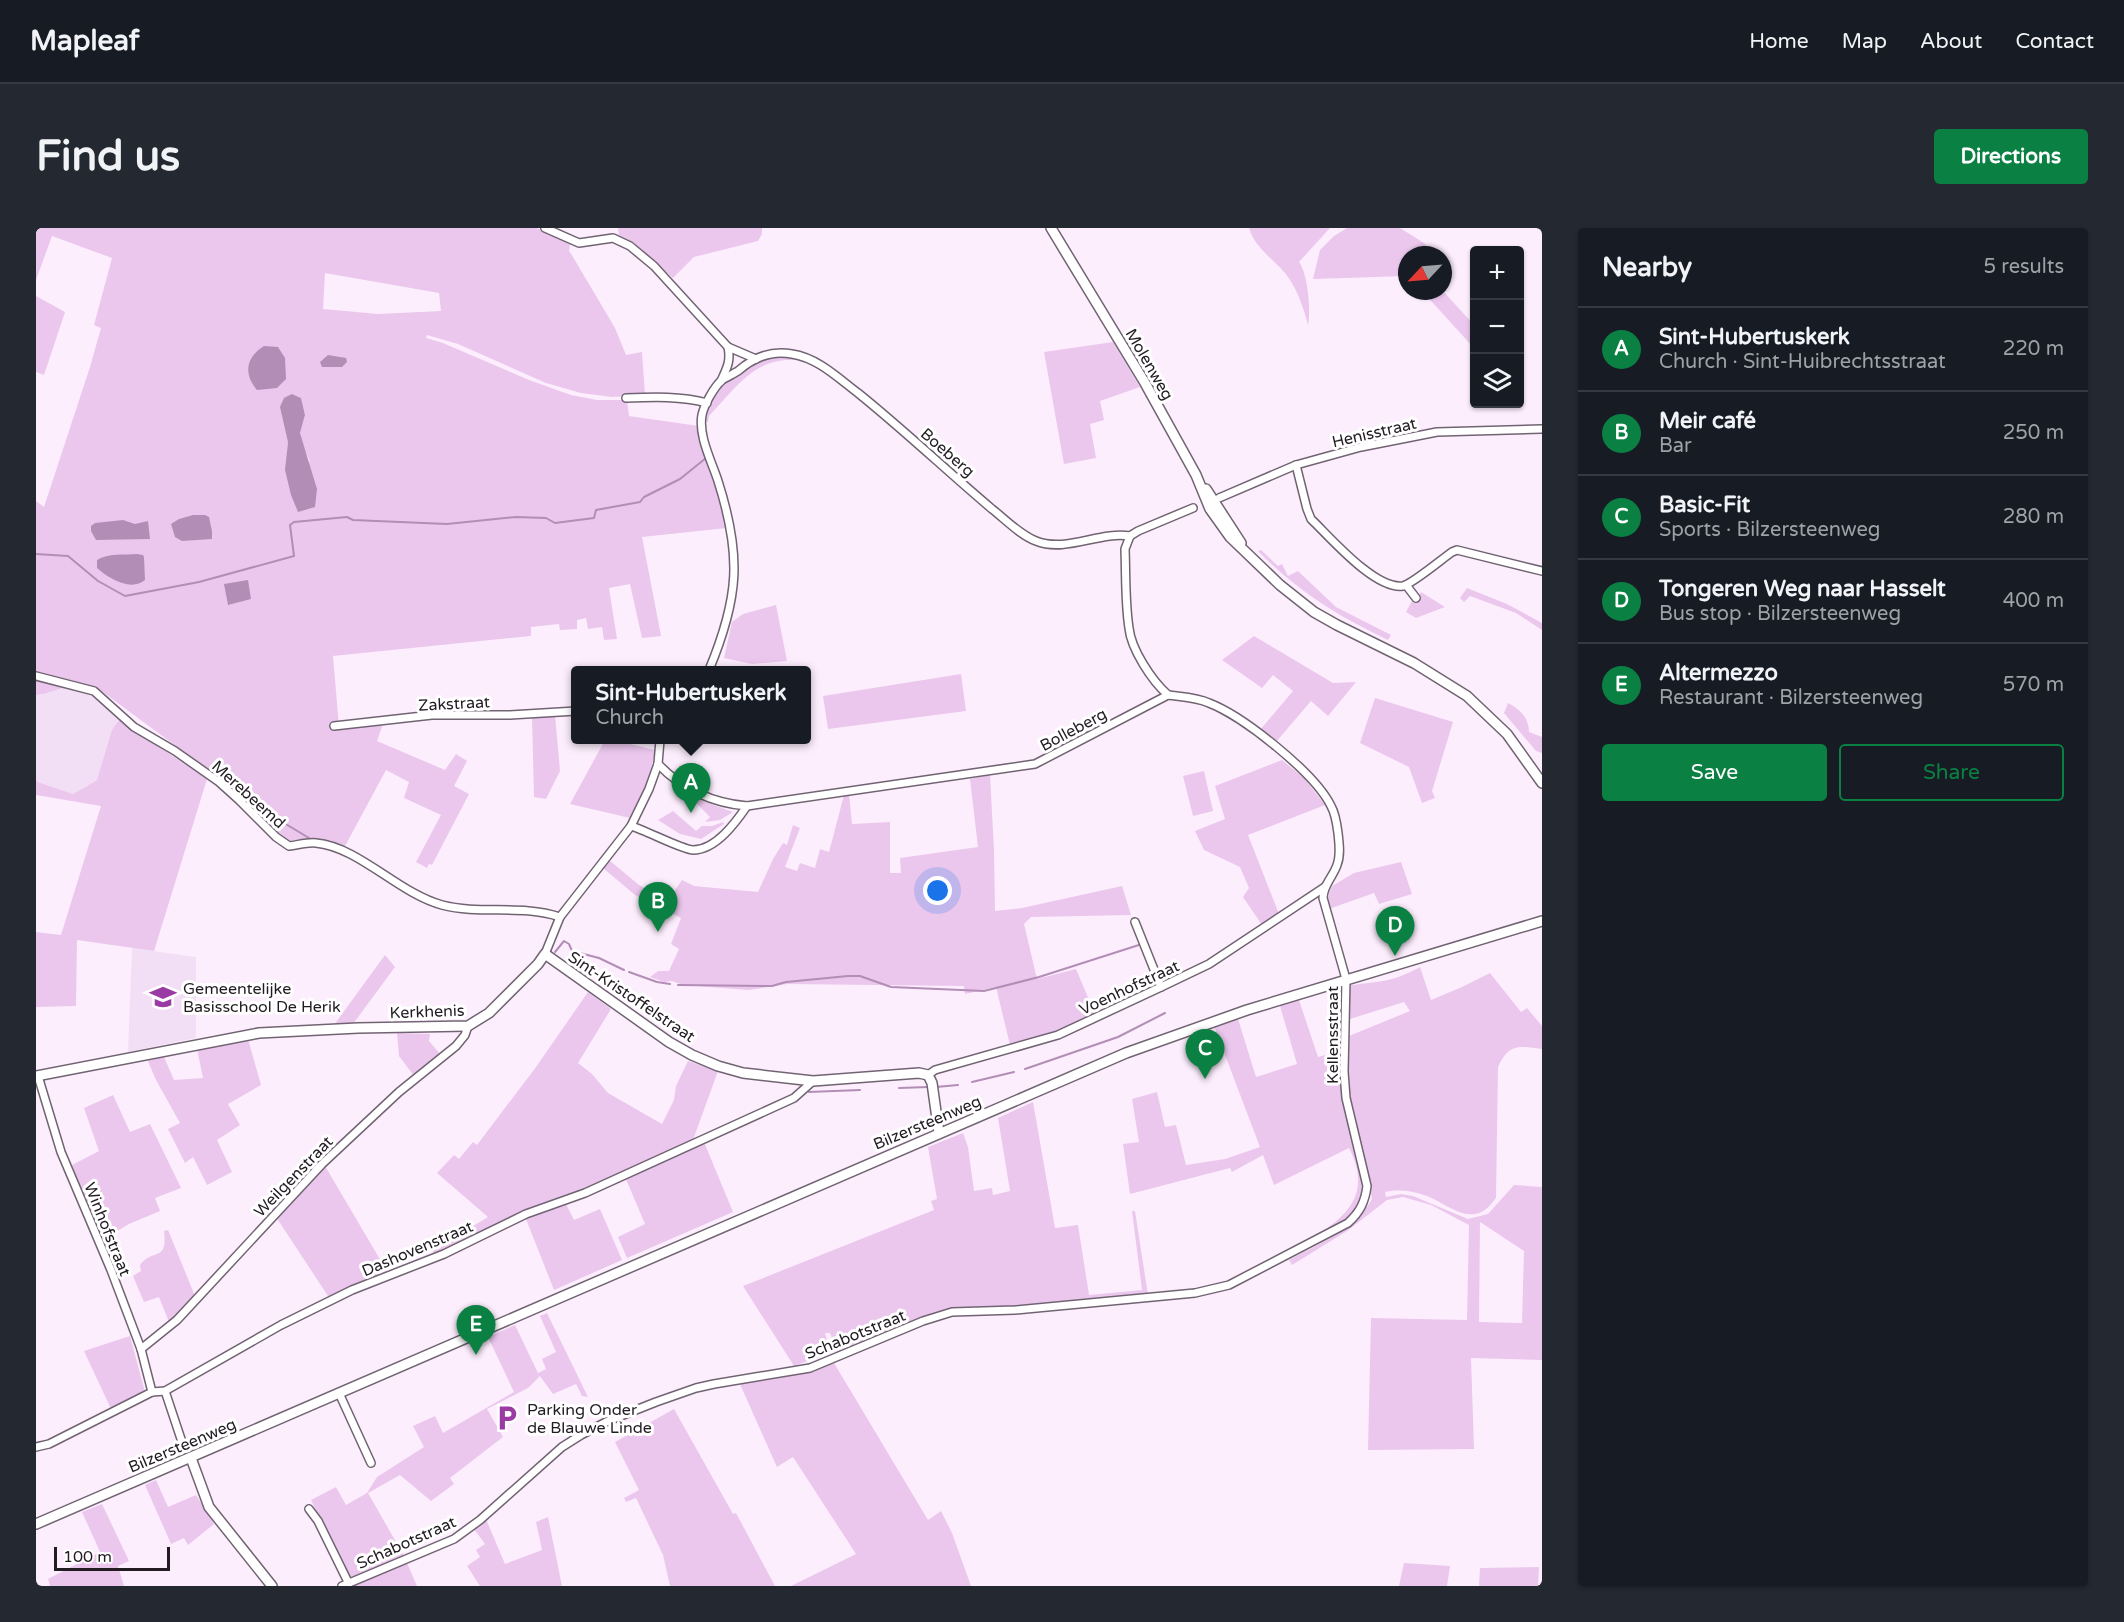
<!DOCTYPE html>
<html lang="en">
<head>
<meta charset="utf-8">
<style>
	:root { --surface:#171b24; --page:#242831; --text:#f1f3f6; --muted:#9ea1a6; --line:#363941; --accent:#0b8043 }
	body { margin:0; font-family:"Varela Round",sans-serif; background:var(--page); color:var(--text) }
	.controls { position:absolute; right:18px; top:18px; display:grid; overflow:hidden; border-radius:6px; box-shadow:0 2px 4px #0004 }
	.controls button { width:54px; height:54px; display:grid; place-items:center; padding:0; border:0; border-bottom:2px solid var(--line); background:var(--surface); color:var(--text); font:30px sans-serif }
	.compass { position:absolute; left:1362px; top:18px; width:54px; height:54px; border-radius:50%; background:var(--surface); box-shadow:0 2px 4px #0004; rotate:244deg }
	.scale { position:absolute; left:18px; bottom:15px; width:116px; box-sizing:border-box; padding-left:6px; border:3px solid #221c22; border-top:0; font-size:16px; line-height:21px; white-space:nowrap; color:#221c22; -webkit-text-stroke:4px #fff; paint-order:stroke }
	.you { position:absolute; left:902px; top:663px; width:21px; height:21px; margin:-15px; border:4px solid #fff; border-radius:50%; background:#1a73e8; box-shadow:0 0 0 9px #1a73e833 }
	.badge { display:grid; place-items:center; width:39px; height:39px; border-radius:50%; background:var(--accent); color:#fff; font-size:20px; font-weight:700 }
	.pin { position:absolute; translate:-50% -50px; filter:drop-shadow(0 2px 3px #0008) }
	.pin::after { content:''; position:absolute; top:32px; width:21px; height:18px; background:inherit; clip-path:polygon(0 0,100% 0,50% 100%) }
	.popup { position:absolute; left:535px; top:438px; width:240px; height:78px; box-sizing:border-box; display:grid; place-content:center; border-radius:6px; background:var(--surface); filter:drop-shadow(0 2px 4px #0005); font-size:20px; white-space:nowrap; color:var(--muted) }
	.popup b { font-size:22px; color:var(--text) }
	.popup::after { content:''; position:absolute; left:50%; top:100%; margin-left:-12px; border:12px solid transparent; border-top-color:var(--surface) }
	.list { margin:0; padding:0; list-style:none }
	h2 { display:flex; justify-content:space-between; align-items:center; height:78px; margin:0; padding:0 24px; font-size:26px }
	h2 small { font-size:20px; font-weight:400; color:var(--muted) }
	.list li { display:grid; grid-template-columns:39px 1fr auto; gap:18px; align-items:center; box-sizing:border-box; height:84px; padding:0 24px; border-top:2px solid var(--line) }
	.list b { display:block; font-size:22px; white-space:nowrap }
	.list p { margin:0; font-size:20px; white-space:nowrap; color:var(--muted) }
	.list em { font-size:20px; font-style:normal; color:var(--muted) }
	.actions { display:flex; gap:12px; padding:18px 24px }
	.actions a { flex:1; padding:14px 0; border:2px solid var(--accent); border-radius:6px; text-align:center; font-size:21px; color:var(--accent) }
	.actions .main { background:var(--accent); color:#fff }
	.icon { flex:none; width:33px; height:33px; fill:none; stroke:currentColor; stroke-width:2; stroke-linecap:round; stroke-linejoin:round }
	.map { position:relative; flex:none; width:1506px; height:1358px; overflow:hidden; border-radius:6px }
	header { display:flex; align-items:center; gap:36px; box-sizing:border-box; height:84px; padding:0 30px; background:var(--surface); border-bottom:2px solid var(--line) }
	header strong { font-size:28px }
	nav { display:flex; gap:33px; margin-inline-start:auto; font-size:21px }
	.intro { display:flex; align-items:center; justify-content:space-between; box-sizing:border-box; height:144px; padding:0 36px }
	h1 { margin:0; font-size:42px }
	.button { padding:15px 27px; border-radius:6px; background:var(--accent); color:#fff; font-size:21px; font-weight:700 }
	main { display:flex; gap:36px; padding:0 36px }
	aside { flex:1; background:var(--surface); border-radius:6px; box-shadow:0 2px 4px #0004 }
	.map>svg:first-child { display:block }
</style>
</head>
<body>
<header>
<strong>Mapleaf</strong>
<nav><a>Home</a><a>Map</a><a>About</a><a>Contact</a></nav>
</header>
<div class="intro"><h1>Find us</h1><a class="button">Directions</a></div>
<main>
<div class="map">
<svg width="1506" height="1358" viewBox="0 0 1506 1358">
	<rect width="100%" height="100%" fill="#fdeefe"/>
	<g fill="#f3dff5">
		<path d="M30 459 58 465 84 491 76 503 62 551 37 566 2 554 0 552V467L8 466Z"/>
		<path d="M96 720 160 729V810L92 824Z"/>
	</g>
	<g fill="#ebc7ee" fill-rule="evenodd">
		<path d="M0 0H501L534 16 533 23 537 29 579 100 590 127 606 124 609 167 576 169 545 165 510 155 422 116 391 107 390 110 407 115 493 152 535 167 561 172H591L593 188 663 198 691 300 606 309 625 408 606 410 594 356 573 360 581 411 568 412 566 399 552 401 550 390 541 392V401L524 402 523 396 495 399V408L297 428 303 499 347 496 341 513 409 542 420 526 431 533 418 558 433 566 396 637 393 636 391 640 380 634 405 587 368 570 373 554 350 542 308 620C297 616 286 611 274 611 266 611 258 615 250 612L186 552 60 459 0 443V273L8 279 54 139 65 100 58 97 76 30 16 8 0 52ZM289 45 403 65 405 83 342 86 287 81ZM256 166 265 170 269 187 264 205 266 215 274 234 251 226Z"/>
		<path d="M582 0H726V6L722 13 658 29 637 50 597 14 583 7Z"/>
		<path d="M1213 0H1294L1263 34C1272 46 1275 83 1272 97 1268 82 1263 66 1254 52 1242 33 1220 23 1213 0Z"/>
		<path d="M1311 0H1364L1388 15 1400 27H1371V48L1277 51 1284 22 1298 8Z"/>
		<path d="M1386 63H1407L1438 97V120Z"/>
		<path d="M0 68 29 84 8 147 0 144Z"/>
		<path d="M1077 114 1104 159 1064 173 1068 192 1054 196 1060 230 1028 236 1008 124Z"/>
		<path d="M741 128 758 130 757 132C718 130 698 162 673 188L672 194 668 193C670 160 713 133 741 128Z"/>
		<path d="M1225 322 1242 338 1246 336 1252 348 1262 343 1300 379 1355 407 1352 412C1303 389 1260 362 1222 323Z"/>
		<path d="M1431 360 1471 376 1506 395V402L1480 385 1434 368 1428 374 1424 370Z"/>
		<path d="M1385 364 1409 379 1380 390 1370 384 1377 371 1380 373Z"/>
		<path d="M740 377 751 433 716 436 688 430 696 394 707 386Z"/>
		<path d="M1218 408 1297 455 1320 454 1292 488 1275 473 1240 514 1224 502 1257 463 1237 447 1226 460 1186 432Z"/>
		<path d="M925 446 930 483 792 501 787 468Z"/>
		<path d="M0 450 30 459 8 466 0 467Z"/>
		<path d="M1339 470 1417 494 1396 563 1399 570 1386 575 1373 539 1324 515Z"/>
		<path d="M1472 475C1484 481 1493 490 1493 504L1506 509V525L1500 523 1468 485Z"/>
		<path d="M519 487 524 543 510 571 498 569 496 489Z"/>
		<path d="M84 491 97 502 171 551 118 723 41 712 40 778 0 779V704L25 707 65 578 0 567V552L2 554 37 566 61 552 76 502Z"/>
		<path d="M569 512H577L619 522C615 547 607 568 594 590L534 576Z"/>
		<path d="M1246 532 1268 550 1289 577 1212 607 1243 686 1226 697 1207 669 1213 660 1204 639 1168 622 1159 603 1189 591 1179 558Z"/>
		<path d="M1168 543 1177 583 1157 588 1147 548Z"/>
		<path d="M954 547 958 622 959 683 986 680 1086 658 1095 687 995 689 988 696 1001 751 1040 741 1059 786 1031 799 974 817 960 759 929 766 928 758 751 756 713 762 647 757 636 753 628 754 614 749 622 743H633L643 721 635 716 645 690 599 667 567 640 573 632 603 657 634 674 633 671 646 652 658 658 722 664 737 631 747 615 751 617 757 597 764 600 749 639 761 643 764 635 779 640 784 621 793 624 808 567 813 566 816 596 854 594V645H865L864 630 942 619 934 551Z"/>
		<path d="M653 568 697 584 684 592 669 594 674 589Z"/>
		<path d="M637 583 660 603 666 598H676L687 594 688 596 665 611 644 606 622 592Z"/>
		<path d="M1365 634 1376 666 1343 676 1338 665 1293 681 1291 672 1296 658 1318 645Z"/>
		<path d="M349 727 359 739 317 796 298 797Z"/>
		<path d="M1384 739 1395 772 1426 759 1454 745 1485 784 1491 780 1506 798V821C1483 818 1473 815 1462 839L1460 970C1456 975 1450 983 1443 985 1425 991 1407 974 1391 968 1377 963 1364 961 1349 964L1350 969 1365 966 1377 968 1432 991 1452 986 1478 957 1506 959V1132L1435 1130 1438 1221 1332 1222 1335 1090 1431 1092 1433 997 1395 977 1367 969 1351 972 1311 1003 1256 1037 1253 1032C1283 1016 1319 1001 1336 971L1311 852 1313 808 1374 783 1368 774 1311 792 1313 758C1325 755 1335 755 1347 753 1360 751 1373 745 1384 739ZM1444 994 1488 1023 1486 1095 1443 1094Z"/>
		<path d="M552 764 575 781 542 835 556 846 572 865 626 896 638 872 640 858 652 833 682 843 657 912 400 1027 396 1023 452 989 401 945 418 927 423 931 437 914 441 917 500 839Z"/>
		<path d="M1263 772 1282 829 1304 823C1305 844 1305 866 1310 887 1317 917 1339 954 1321 984 1311 999 1271 1014 1254 1022 1296 999 1342 976 1313 920L1238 957 1227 927 1196 944 1194 940 1094 966 1087 916 1103 914 1096 871 1121 864 1129 899 1140 897 1150 937 1189 931 1224 919 1178 798 1202 791 1220 849 1261 836 1244 778Z"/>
		<path d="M361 805 394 806 393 813 404 826 378 848 363 828Z"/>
		<path d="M212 811 225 857 192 876 204 897 181 912 196 944 171 957 157 929 149 935 132 901 144 895 120 852 111 831 128 829 138 852 167 850 161 821Z"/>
		<path d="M77 867 94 904 114 896 145 960 119 970 124 983 93 996 66 1012 36 937 63 923 48 880Z"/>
		<path d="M997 874 1019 1000 1042 997 1053 1067 1106 1062 1096 983H1099L1112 1067 965 1080 914 1081 885 1090 802 1127 794 1105H789L794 1125 758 1138 707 1058 898 982 895 973 901 971 892 919 927 905 932 919 938 963 956 960 957 967 974 963 962 890Z"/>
		<path d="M668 914 697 984 591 1030 582 1009 609 996 589 949Z"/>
		<path d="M289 938 352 1045 294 1071 240 989Z"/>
		<path d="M529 974 538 992 564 981 586 1032 518 1062 490 991Z"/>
		<path d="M132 1002 159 1068 133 1094 123 1069 108 1074 97 1048 105 1043 104 1037C116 1020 132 1035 128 1003Z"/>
		<path d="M511 1085 552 1169 546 1168 540 1156 517 1166 504 1148 492 1160 451 1181 467 1209 414 1250 418 1256 395 1273 364 1247 332 1265 368 1328 317 1349 312 1347 275 1272 300 1259 310 1277 331 1265 341 1249 388 1219 377 1198 399 1188 407 1205 478 1164 452 1109 479 1097 502 1145 510 1141 506 1131 520 1124 504 1088Z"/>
		<path d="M94 1108 109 1164 75 1181 48 1123Z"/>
		<path d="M798 1135 892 1292 905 1283 916 1305 935 1358H755L820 1326 757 1229 741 1239 703 1154 773 1143Z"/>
		<path d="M638 1181 697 1286 700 1285 739 1358H634L627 1327 600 1270 590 1274 588 1270 603 1262 579 1214Z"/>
		<path d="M120 1252 132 1279 160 1267 178 1296 152 1317 148 1310 135 1316 109 1257Z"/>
		<path d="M66 1276 93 1333 82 1338 88 1358H14L12 1351 64 1324 46 1284Z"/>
		<path d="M512 1289 526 1358H444L431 1338 444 1329 440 1322 449 1316 438 1301 450 1291 469 1336 506 1322 500 1294Z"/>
		<path d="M371 1335 381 1358H317Z"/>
		<path d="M1368 1335 1414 1338 1411 1358H1363Z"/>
		<path d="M1503 1339 1502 1358H1443L1444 1340Z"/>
	</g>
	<g fill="#b28db5">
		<path d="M228 118 242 119 249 130 250 151 241 160 221 162C207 146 210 129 228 118Z"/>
		<path d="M292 127 310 130 311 134 306 139H286L284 134Z"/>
		<path d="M256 166 265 170 269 187 264 205 281 261 279 279 262 284 255 267 249 242 252 214 244 179 248 170Z"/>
		<path d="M157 287H169L173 289 176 303V311L146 313 139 309 135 296 143 291Z"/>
		<path d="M87 292 99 296 112 293 114 311 60 312 55 303V298L59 295Z"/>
		<path d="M101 326 107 327 108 329 109 352C95 364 72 350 61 340V332C72 325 88 327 101 326Z"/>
		<path d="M212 352 215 371 192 377 188 356Z"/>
	</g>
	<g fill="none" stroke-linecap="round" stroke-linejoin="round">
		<g stroke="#b28db5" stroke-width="2">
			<path d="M0 326 32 328 62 353 89 368 163 354 258 328 254 297 258 294 311 289 317 292 411 296 480 289 510 290 519 295 558 290 560 282 604 274 608 269 644 251 670 230"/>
			<path d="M190 556 215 575 273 610"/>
			<path d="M519 724 528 713 533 716 536 723 563 730 588 742"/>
			<path d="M593 744 621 754 634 756"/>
			<path d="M642 757 736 758 750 754 812 748H824L855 759 948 763 1003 749 1106 716"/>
			<path d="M989 841 1082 809 1129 785"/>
			<path d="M936 854 978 844"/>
			<path d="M900 859 922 857"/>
			<path d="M863 860 892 859"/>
			<path d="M773 864 824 862"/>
		</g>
		<g stroke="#716472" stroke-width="10">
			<g id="street">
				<path d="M509 0 543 15 577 10 594 18 618 38 692 119 720 131"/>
				<path d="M685 153C691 140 695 133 692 119"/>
				<path d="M590 170C618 169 645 168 671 175"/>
				<path d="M1260 237 1271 281 1275 291C1294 309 1339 362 1367 358 1376 356 1406 331 1416 324L1421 322 1506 343"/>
				<path d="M1183 270 1260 237 1325 219 1401 204 1506 201"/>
				<path d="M1370 357 1380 370"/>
				<path d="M673 442C703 370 706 328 682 253 676 234 662 208 666 187 668 177 678 159 686 152 691 149 697 146 702 143 717 130 736 122 756 126 782 130 802 150 822 165 868 202 911 243 956 281 969 291 984 307 1000 313 1030 325 1064 303 1094 308"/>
				<path d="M0 448 58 463 98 499 139 523 183 554 203 572 240 609 253 618C262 617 271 614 280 615 323 619 362 665 406 677 445 687 485 676 524 689"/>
				<path d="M1132 467C1116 453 1095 421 1093 400 1089 374 1090 347 1089 321L1094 308 1102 303 1157 280"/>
				<path d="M298 498 396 487H474L540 483"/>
				<path d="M595 598C609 602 647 622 657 622 680 622 700 594 711 578"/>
				<path d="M1099 694 1125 759"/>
				<path d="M509 726 524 689 595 598 613 561 622 536 624 512"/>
				<path d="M892 847 899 842 1022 807 1125 759 1173 736 1289 659"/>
				<path d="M2 848 25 924 75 1042 105 1121 116 1164"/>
				<path d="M105 1121 141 1092 286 936 363 864 420 818 429 807 432 798"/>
				<path d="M129 1163 147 1217"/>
				<path d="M303 1165 335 1235"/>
				<path d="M0 1219 13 1216 116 1164 129 1163 245 1097 316 1062 408 1026 490 986 549 965 758 870 777 853"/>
				<path d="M273 1281 282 1293 312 1354"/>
				<path d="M306 1358 418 1311 444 1292 526 1219 545 1207 572 1193 620 1174 660 1160 678 1156 774 1140 887 1093 916 1084 979 1082 1159 1065 1193 1057 1312 995C1324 984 1329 974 1331 958L1310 870 1308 844 1310 751 1287 670C1287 657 1297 649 1301 637 1305 627 1303 615 1302 605 1301 597 1299 585 1295 578 1279 545 1207 488 1173 475 1160 469 1146 469 1132 467L999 536 711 578C676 575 647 562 622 536"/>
			</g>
		</g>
		<g stroke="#716472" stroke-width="12">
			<g id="secondary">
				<path d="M1015 0 1109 155 1160 247 1174 281 1194 309 1244 357 1278 384 1301 397 1378 435 1431 468 1471 506 1506 555"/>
				<path d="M1170 261 1205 315"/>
				<path d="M0 848 223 805 322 800 432 798 453 785 502 736 509 726 633 814 656 827 682 838 707 845 777 853 883 845 892 847 896 855 903 905"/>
				<path d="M155 1230 173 1279 236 1358"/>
				<path d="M0 1296 1090 825 1211 782 1506 693"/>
			</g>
		</g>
		<use href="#street" stroke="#fff" stroke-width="7"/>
		<use href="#secondary" stroke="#fff" stroke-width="9"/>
	</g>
	<defs>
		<g id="school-bare" transform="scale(2.07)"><path d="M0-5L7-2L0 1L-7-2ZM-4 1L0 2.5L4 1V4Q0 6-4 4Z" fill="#9a3ba4" stroke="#fff" stroke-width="2.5" paint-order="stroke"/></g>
		<g id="parking-bare" transform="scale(2.07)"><path d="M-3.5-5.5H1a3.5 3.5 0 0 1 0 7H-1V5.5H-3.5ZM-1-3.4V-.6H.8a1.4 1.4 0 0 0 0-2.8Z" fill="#9a3ba4" stroke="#fff" stroke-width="2.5" paint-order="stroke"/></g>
	</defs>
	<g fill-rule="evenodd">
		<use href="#school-bare" x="127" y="769"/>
		<use href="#parking-bare" x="471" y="1190"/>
	</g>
	<g text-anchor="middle" stroke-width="6" stroke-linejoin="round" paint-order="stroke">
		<g font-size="16" fill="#221c22" stroke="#fff">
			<text transform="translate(1114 136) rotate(60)" y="6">Molenweg</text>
			<text transform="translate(1338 204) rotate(-13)" y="6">Henisstraat</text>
			<text transform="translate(912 224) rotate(41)" y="6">Boeberg</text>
			<text transform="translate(418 475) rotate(-3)" y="6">Zakstraat</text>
			<text transform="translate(1037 501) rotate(-28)" y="6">Bolleberg</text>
			<text transform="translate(213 566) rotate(42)" y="6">Merebeemd</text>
			<text transform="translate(1093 759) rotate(-25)" y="6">Voenhofstraat</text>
			<text transform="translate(596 768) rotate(34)" y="6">Sint-Kristoffelstraat</text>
			<text transform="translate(391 783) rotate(-2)" y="6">Kerkhenis</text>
			<text transform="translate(1296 807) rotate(-90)" y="6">Kellensstraat</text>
			<text transform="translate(891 894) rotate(-23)" y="6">Bilzersteenweg</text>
			<text transform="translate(257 948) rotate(-46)" y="6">Weilgenstraat</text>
			<text transform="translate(72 1001) rotate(68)" y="6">Winhofstraat</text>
			<text transform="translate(381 1020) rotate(-23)" y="6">Dashovenstraat</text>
			<text transform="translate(819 1106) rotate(-22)" y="6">Schabotstraat</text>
			<text transform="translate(146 1217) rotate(-23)" y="6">Bilzersteenweg</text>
			<text transform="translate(370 1314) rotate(-24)" y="6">Schabotstraat</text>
		</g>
		<g font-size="16" fill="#221c22" stroke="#fff" text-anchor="start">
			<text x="147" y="766">Gemeentelijke<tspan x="147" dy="18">Basisschool De Herik</tspan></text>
			<text x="491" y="1187">Parking Onder<tspan x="491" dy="18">de Blauwe Linde</tspan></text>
		</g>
	</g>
</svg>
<div class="controls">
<button>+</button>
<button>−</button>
<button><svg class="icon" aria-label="layers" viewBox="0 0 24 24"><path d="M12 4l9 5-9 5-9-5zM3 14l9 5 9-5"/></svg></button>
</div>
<svg class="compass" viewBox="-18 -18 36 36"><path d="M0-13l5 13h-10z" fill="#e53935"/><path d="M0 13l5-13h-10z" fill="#9ea1a6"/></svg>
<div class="scale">100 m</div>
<div class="you"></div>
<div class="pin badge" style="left:655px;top:585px">A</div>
<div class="popup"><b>Sint-Hubertuskerk</b>Church</div>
<div class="pin badge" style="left:622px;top:704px">B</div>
<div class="pin badge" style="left:1169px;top:851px">C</div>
<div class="pin badge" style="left:1359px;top:728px">D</div>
<div class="pin badge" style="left:440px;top:1127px">E</div>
</div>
<aside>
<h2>Nearby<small>5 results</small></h2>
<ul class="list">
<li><span class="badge">A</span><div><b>Sint-Hubertuskerk</b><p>Church · Sint-Huibrechtsstraat</p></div><em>220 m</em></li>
<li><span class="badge">B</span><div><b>Meir café</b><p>Bar</p></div><em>250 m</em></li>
<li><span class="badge">C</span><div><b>Basic-Fit</b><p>Sports · Bilzersteenweg</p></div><em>280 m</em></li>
<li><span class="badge">D</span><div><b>Tongeren Weg naar Hasselt</b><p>Bus stop · Bilzersteenweg</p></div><em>400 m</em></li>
<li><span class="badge">E</span><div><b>Altermezzo</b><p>Restaurant · Bilzersteenweg</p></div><em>570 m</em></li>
</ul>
<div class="actions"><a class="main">Save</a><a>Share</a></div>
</aside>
</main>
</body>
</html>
